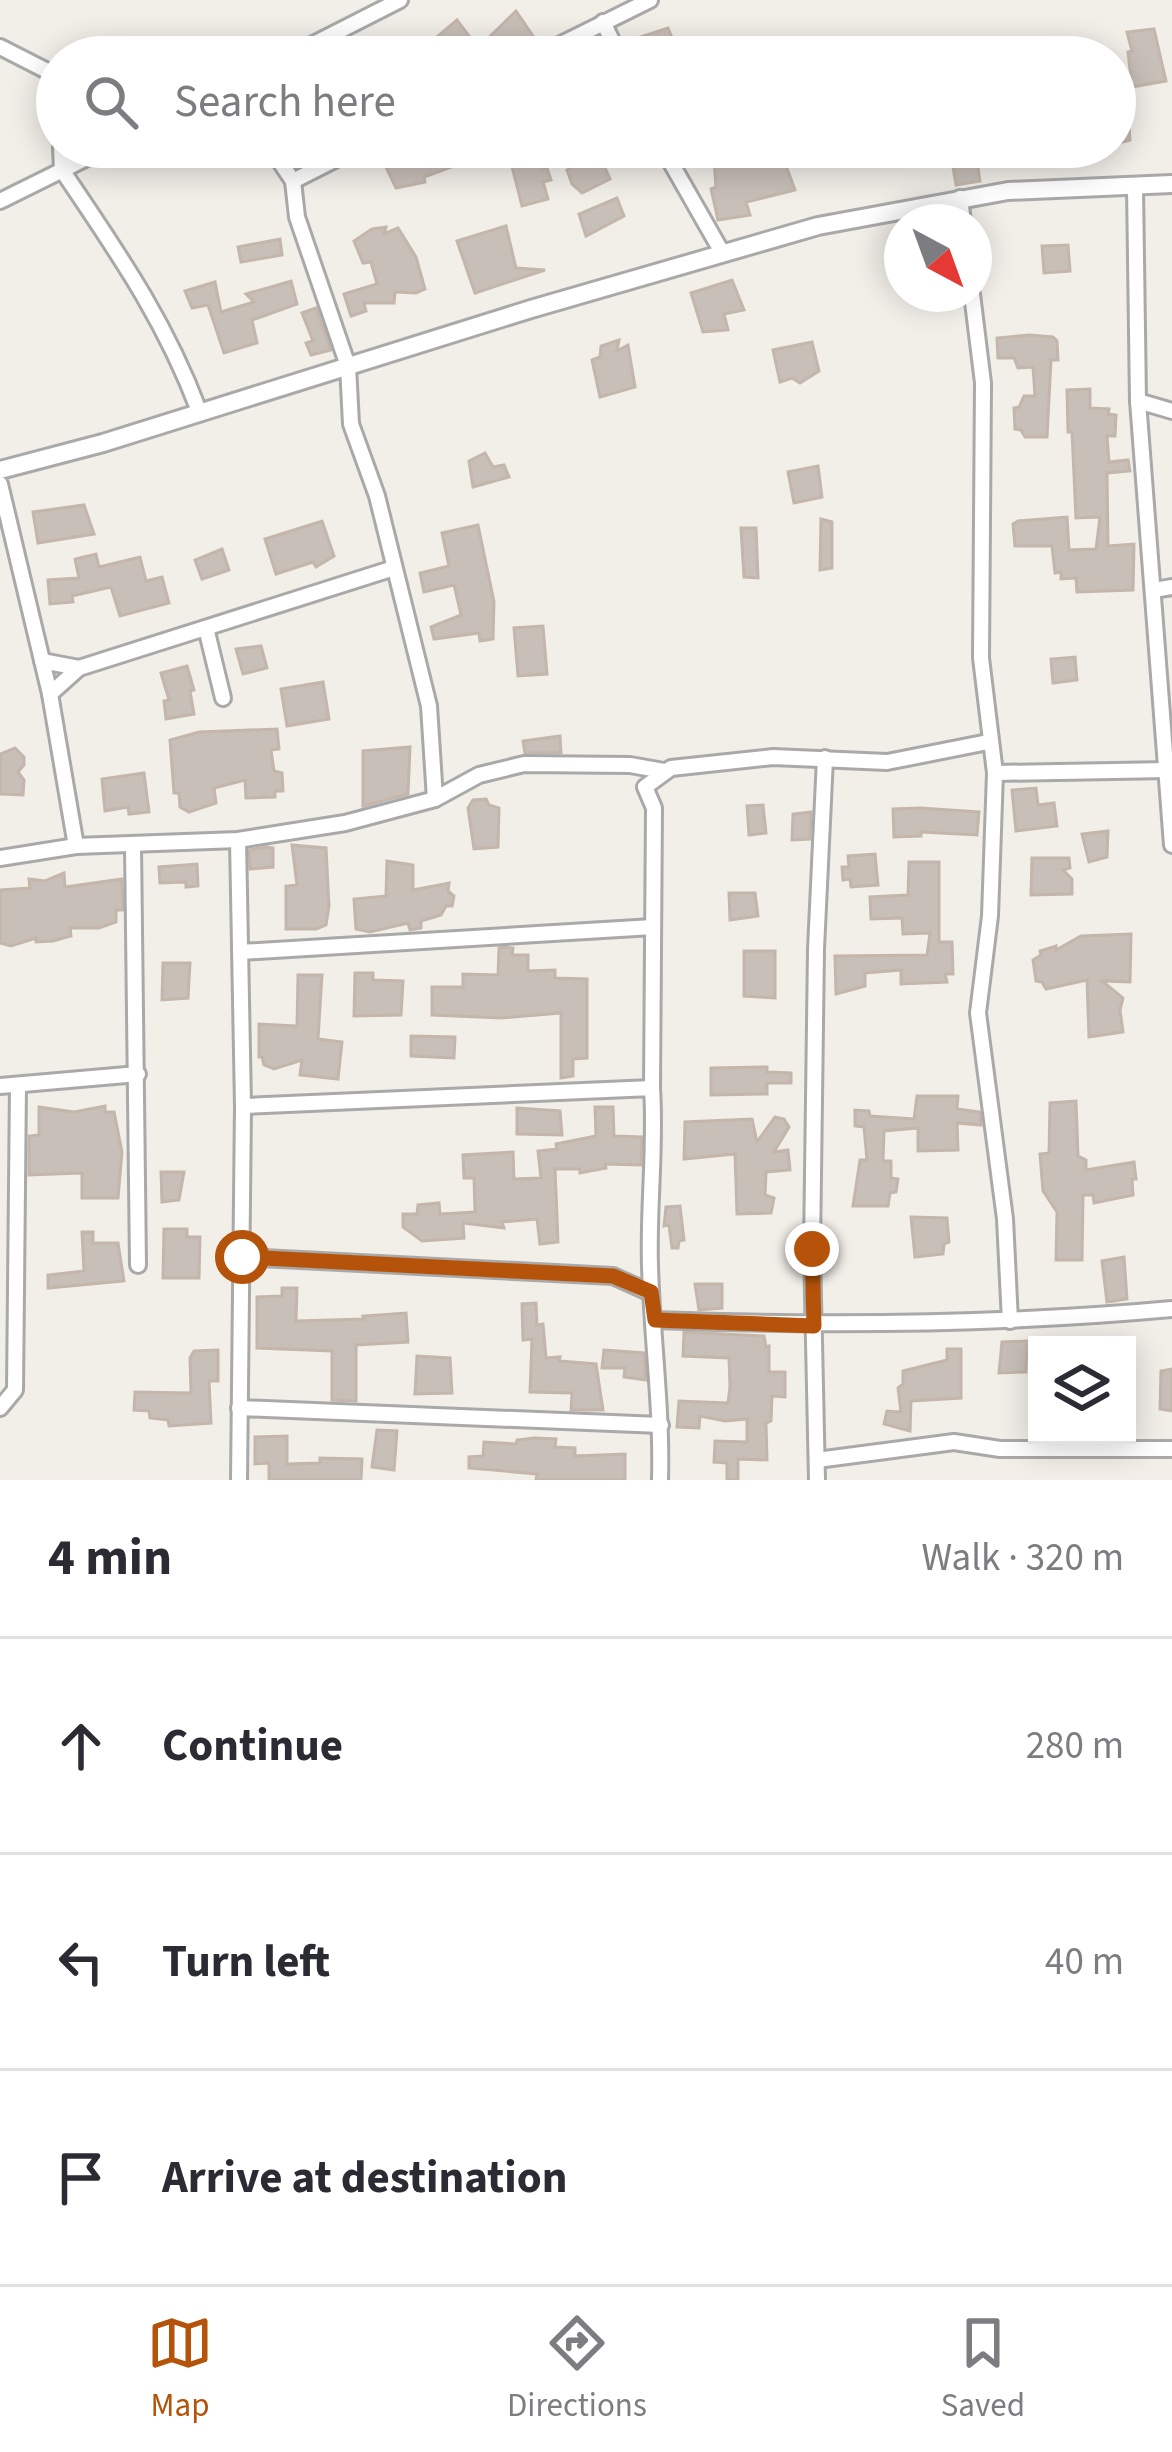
<!DOCTYPE html>
<html lang="en">
<head>
<meta charset="utf-8">
<style>
	:root { --surface:#fff; --page:#f7f7f7; --text:#2b2b33; --muted:#7c7c81; --line:#e1e1e2; --accent:#b45309 }
	body { margin:0; font-family:"Source Sans 3",sans-serif; background:var(--page); color:var(--text) }
	.controls { position:absolute; right:36px; bottom:36px; display:grid; overflow:hidden; border-radius:0px; box-shadow:0 6px 30px #0003 }
	.controls button { width:108px; height:108px; display:grid; place-items:center; padding:0; border:0; border-bottom:3px solid var(--line); background:var(--surface); color:var(--text); font:60px sans-serif }
	.compass { position:absolute; left:884px; top:204px; width:108px; height:108px; border-radius:50%; background:var(--surface); box-shadow:0 6px 30px #0003; rotate:139deg }
	.stop { position:absolute; width:36px; height:36px; margin:-27px; border:9px solid #b45309; border-radius:50%; background:#fff }
	.stop.end { background:#b45309; border-color:#fff; box-shadow:0 3px 12px #0008 }
	.list { margin:0; padding:0; list-style:none }
	h2 { display:flex; justify-content:space-between; align-items:center; height:156px; margin:0; padding:0 48px; font-size:51px }
	h2 small { font-size:39px; font-weight:400; color:var(--muted) }
	.list li { display:grid; grid-template-columns:78px 1fr auto; gap:36px; align-items:center; box-sizing:border-box; height:216px; padding:0 48px; border-top:3px solid var(--line) }
	.list b { display:block; font-size:45px; white-space:nowrap }
	.list em { font-size:39px; font-style:normal; color:var(--muted) }
	.icon { flex:none; width:66px; height:66px; fill:none; stroke:currentColor; stroke-width:2; stroke-linecap:round; stroke-linejoin:round }
	.map { position:relative; flex:none; width:1172px; height:1480px; overflow:hidden }
	.search { position:absolute; background:var(--surface); box-shadow:0 6px 30px #0003; left:36px; right:36px; top:36px; height:132px; display:flex; align-items:center; gap:30px; box-sizing:border-box; padding:0 42px; border-radius:66px; color:var(--muted); font-size:45px }
	.sheet { height:804px; background:var(--surface) }
	nav { display:flex; justify-content:space-around; align-items:center; box-sizing:border-box; height:168px; border-top:3px solid var(--line); background:var(--surface); font-size:33px; color:var(--muted) }
	nav a { display:grid; justify-items:center; gap:6px }
	nav .on { color:var(--accent) }
	.map>svg:first-child { display:block }
</style>
</head>
<body>
<div class="map">
<svg width="1172" height="1480" viewBox="0 0 1172 1480">
	<rect width="100%" height="100%" fill="#f2efe9"/>
	<g fill="#c7bfb8" stroke="#c4b6ab" stroke-width="3">
		<path d="M516 11 538 43 516 57H393L407 40 417 54 457 20 478 48Z"/>
		<path d="M668 28 680 57H635L628 41Z"/>
		<path d="M1154 29 1166 81 1132 87 1128 52 1132 51 1127 32Z"/>
		<path d="M1127 100 1130 140 1115 144V102Z"/>
		<path d="M419 147H456L462 163 424 177 425 182 396 188 386 167Z"/>
		<path d="M497 147H532L543 169 547 168 551 180 543 182 548 199 522 206 510 159 504 161Z"/>
		<path d="M582 147H596L610 179 582 193 572 184 567 170 584 159Z"/>
		<path d="M713 147H745L746 154 779 147 795 190 746 202 750 215 718 220 711 189 716 187Z"/>
		<path d="M959 147H975L980 181 956 185 953 167 961 166Z"/>
		<path d="M617 198 624 216 586 236 579 214Z"/>
		<path d="M506 226 516 268 545 270 475 293 457 241Z"/>
		<path d="M386 227 384 234 398 228 416 257 425 289 416 293 395 292 394 303H364L366 311 351 316 344 294 377 284 371 262 363 263 354 241 372 229Z"/>
		<path d="M280 239 282 255 241 262 238 247Z"/>
		<path d="M1068 245 1070 271 1044 273 1042 246Z"/>
		<path d="M732 280 744 310 724 314 728 330 703 332 691 293Z"/>
		<path d="M291 281 297 304 252 320 257 343 224 353 208 305 192 308 185 291 215 282 221 312 254 302 246 294Z"/>
		<path d="M316 308 331 350 311 355 306 343 313 341 302 313Z"/>
		<path d="M1029 335 1053 337 1057 341 1058 360H1051L1047 437H1025L1021 430 1015 429 1014 408 1019 407 1024 396H1035L1033 367 1018 368 1014 358H998L997 338Z"/>
		<path d="M619 340 617 351 628 345 635 387 600 397 592 360 600 357 601 346Z"/>
		<path d="M812 342 819 371 800 383 792 378 780 382 773 350Z"/>
		<path d="M1090 389V408L1109 409 1108 414 1116 415 1115 436H1107L1109 462 1128 460 1130 471 1107 473 1108 546 1134 544 1133 590 1077 592 1076 578 1061 579V572L1055 573 1052 546H1015L1013 524 1018 521 1067 517 1069 550 1096 549 1100 517 1076 518 1072 432H1068L1067 390Z"/>
		<path d="M485 453 493 467 504 465 509 477 473 487 469 461Z"/>
		<path d="M818 466 822 497 794 503 788 472Z"/>
		<path d="M84 505 94 534 38 543 33 512Z"/>
		<path d="M821 519 832 522V568L820 570Z"/>
		<path d="M322 521 334 556 316 567 313 562 276 574 265 539Z"/>
		<path d="M478 525 494 602 493 639 480 641 479 633 434 639 431 627 461 615 454 585 424 592 420 573 449 566 442 533Z"/>
		<path d="M741 528H756L758 578 744 577Z"/>
		<path d="M222 549 229 570 202 579 195 560Z"/>
		<path d="M96 554 99 567 140 557 146 581 162 577 169 603 120 616 111 587 72 596 73 602 50 604 48 580 79 578 75 559Z"/>
		<path d="M543 626 547 674 518 676 514 628Z"/>
		<path d="M261 646 267 668 243 674 236 649Z"/>
		<path d="M1075 657 1077 680 1053 683 1051 659Z"/>
		<path d="M187 666 194 690 190 691 194 714 166 719 164 701 169 700 161 673Z"/>
		<path d="M323 682 329 719 287 726 281 689Z"/>
		<path d="M277 729 279 749 271 750 274 771 282 773 283 791H275V797L246 798 245 780 214 788 216 803 189 812 180 807 179 793H174L170 740 199 732Z"/>
		<path d="M560 736 561 753H525L523 741Z"/>
		<path d="M410 747 408 794 363 806V751Z"/>
		<path d="M15 748 24 757V765L18 772 24 780 23 795 0 794V754Z"/>
		<path d="M144 773 149 812 129 814 128 807 105 811 102 779Z"/>
		<path d="M1036 788 1038 805 1054 803 1057 826 1016 831 1012 790Z"/>
		<path d="M486 799 489 805 499 808 498 847 474 849 468 808 473 800Z"/>
		<path d="M763 805 766 833 749 835 747 806Z"/>
		<path d="M920 808 979 812 977 835 921 832V836L894 837 893 809Z"/>
		<path d="M811 812 810 839 792 840 793 814Z"/>
		<path d="M1108 831 1107 857 1089 862 1082 834Z"/>
		<path d="M292 845 326 848 329 906 326 925 316 929H286V886L297 885Z"/>
		<path d="M266 847 273 848V867L250 869 249 850Z"/>
		<path d="M875 854 878 885 851 887 850 879 843 880 842 867H849L848 856Z"/>
		<path d="M1032 858H1069L1070 868 1063 870 1072 879V894L1031 895Z"/>
		<path d="M387 861 413 865V890L449 883 448 891 454 896 452 906H446L441 915 421 921V928L410 930 408 923 370 932 356 929 354 899 386 896Z"/>
		<path d="M909 862H939V942H952L953 974H945L947 982 901 984V970L865 973V986L836 994 835 956 927 955 930 933 903 934 902 918 871 919 870 897 908 895Z"/>
		<path d="M197 864 198 886 186 887V882L160 883 159 867Z"/>
		<path d="M64 873 65 887 122 879 123 910H116V922L99 928H70L71 936 53 941 36 942V938L11 946 0 943V890L30 888 29 879 45 881Z"/>
		<path d="M729 893H755L758 916 730 920Z"/>
		<path d="M1131 934 1130 982 1102 981 1123 998 1120 1010 1123 1032 1089 1037 1087 980 1046 989 1042 982 1036 981 1033 960 1041 955 1040 951 1056 946V950L1081 936Z"/>
		<path d="M504 947 513 948 512 955H528V971L555 970V978L587 979V1058L573 1059V1076L561 1078V1013L502 1018 432 1015V987H463V974L498 975 499 948Z"/>
		<path d="M744 951H775V998L744 996Z"/>
		<path d="M163 963H190L188 998 162 1000Z"/>
		<path d="M355 973H373V980L403 981 401 1015 354 1016Z"/>
		<path d="M298 975H322L318 1039 342 1042 338 1079 300 1075 302 1060 274 1069 264 1065 262 1057H259V1024L297 1026Z"/>
		<path d="M411 1036 455 1037 454 1058 411 1056Z"/>
		<path d="M767 1067V1072L791 1073V1083H767V1094L711 1095V1068Z"/>
		<path d="M917 1096H958L957 1109 980 1112 981 1125 957 1123 958 1150 918 1151V1128L884 1131 883 1161H891V1178L898 1179 896 1192 890 1193 888 1206H853L860 1160H867L864 1127 855 1126V1110L869 1111 870 1116 914 1119Z"/>
		<path d="M1076 1101 1078 1156 1086 1160V1170L1134 1162 1136 1179H1132L1133 1195 1094 1203 1093 1195H1083L1082 1260H1056L1057 1212 1043 1191 1040 1154 1049 1153 1050 1103Z"/>
		<path d="M105 1106V1112H114L122 1152 118 1198H82V1173L29 1175V1136L39 1135V1107L74 1112Z"/>
		<path d="M595 1107H613L614 1136 642 1137 641 1165 605 1164 606 1168 580 1173V1169H555L558 1242 540 1244 537 1219 502 1222 504 1228 463 1223 464 1238 422 1241 403 1227V1214H417L418 1205 439 1203 440 1214 475 1212 474 1178H464L463 1155 513 1152 514 1179 541 1178 538 1151 557 1149 556 1144 596 1136Z"/>
		<path d="M517 1108 560 1111 562 1135 517 1134Z"/>
		<path d="M775 1117 784 1119 789 1127 774 1152 788 1150 790 1170 766 1172 765 1195 774 1198 771 1213 737 1214 735 1154 684 1159 685 1122 752 1119 757 1142Z"/>
		<path d="M161 1172H184L179 1200 162 1202Z"/>
		<path d="M680 1206 684 1240 679 1241 678 1248H672L669 1225 664 1226 666 1207Z"/>
		<path d="M911 1217 947 1218 949 1242 944 1244 943 1254 915 1257Z"/>
		<path d="M164 1229H187V1237H200L199 1278H163Z"/>
		<path d="M82 1232H93V1243H118L124 1281 48 1288V1275L84 1271Z"/>
		<path d="M1124 1257 1127 1299 1107 1302 1102 1261Z"/>
		<path d="M695 1284H722V1308L699 1310Z"/>
		<path d="M282 1288H297L296 1321 364 1319 363 1316 406 1313 408 1342 356 1345V1401L332 1400V1351L257 1348V1297L282 1296Z"/>
		<path d="M536 1303 537 1325 543 1324 546 1358 560 1357 559 1361 596 1364 603 1410H571L572 1393 530 1392 532 1339 523 1340 522 1304Z"/>
		<path d="M684 1332 764 1336 766 1347 769 1346V1372H785V1397L772 1396 771 1421 766 1423 767 1460 738 1459V1480H727V1463L714 1462 715 1441 747 1442V1419L725 1421 700 1416 699 1428 677 1427 679 1401 728 1403 730 1387 729 1358 683 1356Z"/>
		<path d="M1027 1341 1026 1372 999 1373 1002 1342Z"/>
		<path d="M947 1349H961V1398L911 1401 910 1431 884 1424 887 1411 901 1412 898 1388 903 1384V1371L947 1360Z"/>
		<path d="M218 1350V1381H209L211 1423 169 1426 168 1420 150 1418 149 1411 134 1410 135 1392 191 1393 190 1358 194 1351Z"/>
		<path d="M604 1350 644 1353 646 1380 624 1377 625 1368H602Z"/>
		<path d="M417 1356 450 1358 452 1393 415 1394Z"/>
		<path d="M1172 1369V1411L1160 1409 1161 1371Z"/>
		<path d="M377 1430 397 1431 394 1470 372 1467Z"/>
		<path d="M287 1436V1464L320 1463V1458L362 1459 361 1480H269V1463L255 1464V1437Z"/>
		<path d="M534 1438 556 1439 555 1447 575 1448V1456L625 1454V1480H536L537 1474 469 1468V1457L483 1456 484 1442 516 1444 517 1440Z"/>
	</g>
	<g fill="none" stroke-linecap="round" stroke-linejoin="round">
		<g stroke="#a9a9a9" stroke-width="20">
			<g id="minor">
				<path d="M603 22 620 57"/>
				<path d="M0 47 57 76"/>
				<path d="M288 57 400 0"/>
				<path d="M535 57 650 0"/>
				<path d="M61 147 62 170C117 252 164 318 199 411"/>
				<path d="M270 147 293 181 297 217 348 366 351 424 377 496 429 706 435 799"/>
				<path d="M662 147 723 254"/>
				<path d="M293 181 360 147"/>
				<path d="M1135 188 1138 401 1172 845"/>
				<path d="M960 198 963 222"/>
				<path d="M0 201 109 147"/>
				<path d="M972 294 983 383 981 658 995 773 990 916 978 1013 1005 1219 1010 1321"/>
				<path d="M1138 401 1172 411"/>
				<path d="M0 484 50 694 76 846"/>
				<path d="M1154 590 1172 587"/>
				<path d="M206 628 223 698"/>
				<path d="M42 661 79 668"/>
				<path d="M50 694 79 668 394 568"/>
				<path d="M995 773 1169 770"/>
				<path d="M238 840 243 1106 239 1480"/>
				<path d="M133 845 138 1265"/>
				<path d="M0 858 76 846 238 840 345 823 435 799 479 775 524 764 630 765 664 771"/>
				<path d="M241 952 653 927"/>
				<path d="M0 1086 138 1074"/>
				<path d="M652 1088 654 808 645 787 671 768 773 757 887 762 988 742"/>
				<path d="M243 1106 652 1088C656 1148 648 1206 650 1266 652 1337 662 1408 660 1480"/>
				<path d="M242 1257 613 1276 651 1293"/>
				<path d="M655 1320C828 1326 999 1325 1172 1309"/>
				<path d="M0 1408 15 1390 18 1085"/>
				<path d="M239 1408 661 1425"/>
				<path d="M817 1460 954 1442 1000 1449H1172"/>
				<path d="M817 1480 812 1249 816 949 825 758"/>
			</g>
		</g>
		<g stroke="#a9a9a9" stroke-width="22">
			<path id="tertiary" d="M0 470 103 443 531 309 818 226 1008 191 1172 184"/>
		</g>
		<use href="#minor" stroke="#fff" stroke-width="14"/>
		<use href="#tertiary" stroke="#fff" stroke-width="16"/>
	</g>
	<g fill="none" stroke-linecap="round" stroke-linejoin="round">
		<path stroke="#b45309" stroke-width="15" d="M242 1257 613 1276 651 1292 655 1320 814 1326 812 1249"/>
	</g>
</svg>
<div class="controls">
<button><svg class="icon" aria-label="layers" viewBox="0 0 24 24"><path d="M12 4l9 5-9 5-9-5zM3 14l9 5 9-5"/></svg></button>
</div>
<svg class="compass" viewBox="-18 -18 36 36"><path d="M0-13l5 13h-10z" fill="#e53935"/><path d="M0 13l5-13h-10z" fill="#7c7c81"/></svg>
<div class="stop" style="left:242px;top:1257px"></div>
<div class="stop end" style="left:812px;top:1249px"></div>
<div class="search"><svg class="icon" aria-label="search" viewBox="0 0 24 24"><circle cx="10" cy="10" r="6"/><path d="M15 15l6 6"/></svg>Search here</div>
</div>
<section class="sheet">
<h2>4 min<small>Walk · 320 m</small></h2>
<ul class="list">
<li><svg class="icon" aria-label="ahead" viewBox="0 0 24 24"><path d="M12 20V5M6 11l6-6 6 6"/></svg><div><b>Continue</b></div><em>280 m</em></li>
<li><svg class="icon" aria-label="left" viewBox="0 0 24 24"><path d="M17 20v-9H6M10 6l-5 5 5 5"/></svg><div><b>Turn left</b></div><em>40 m</em></li>
<li><svg class="icon" aria-label="arrive" viewBox="0 0 24 24"><path d="M6 21V4h12l-3 4 3 4H6"/></svg><div><b>Arrive at destination</b></div></li>
</ul>
</section>
<nav>
<a class="on"><svg class="icon" aria-label="map" viewBox="0 0 24 24"><path d="M3 6l6-2 6 2 6-2v14l-6 2-6-2-6 2zM9 4v14M15 6v14"/></svg>Map</a>
<a><svg class="icon" aria-label="directions" viewBox="0 0 24 24"><path d="M12 3l9 9-9 9-9-9zM9 14v-3h6M13 9l2 2-2 2"/></svg>Directions</a>
<a><svg class="icon" aria-label="saved" viewBox="0 0 24 24"><path d="M7 4h10v16l-5-4-5 4z"/></svg>Saved</a>
</nav>
</body>
</html>
